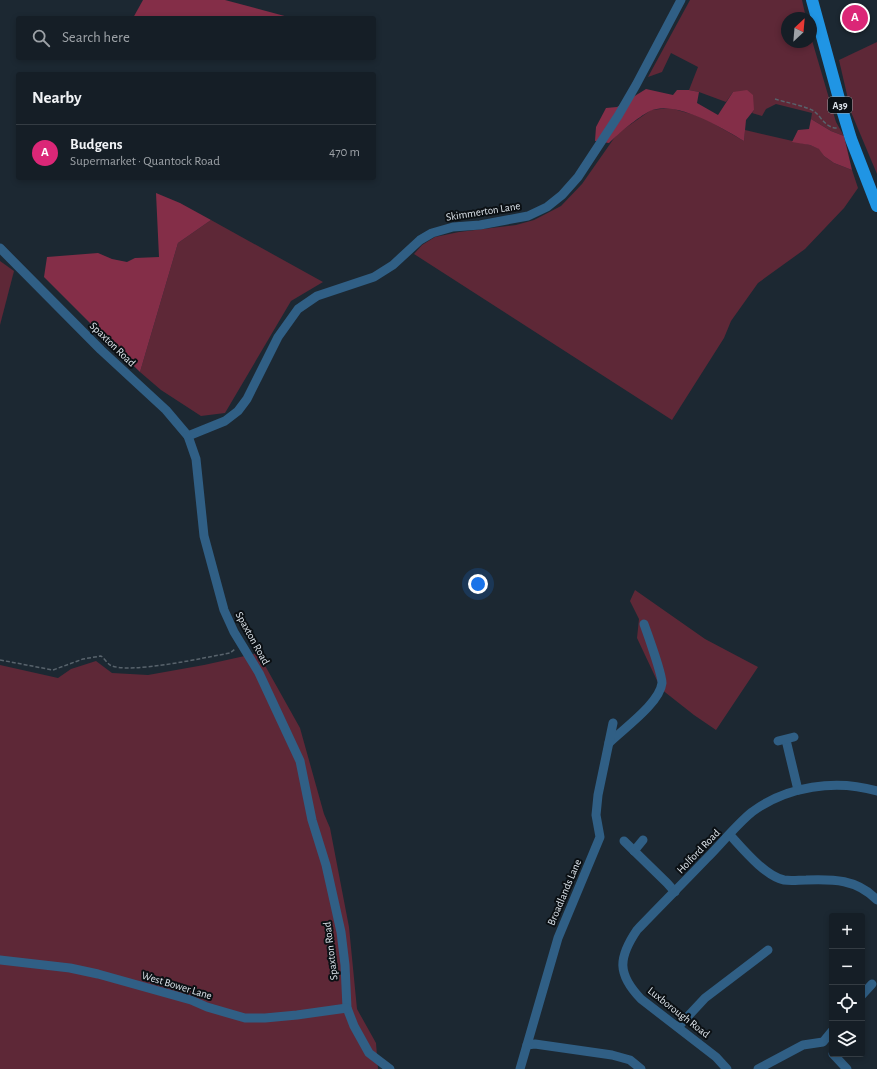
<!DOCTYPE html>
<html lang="en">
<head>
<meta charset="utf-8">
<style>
	:root { --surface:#151e26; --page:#1e272e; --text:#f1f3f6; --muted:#9da2a7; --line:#343c43; --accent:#db2777 }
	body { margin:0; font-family:"Alegreya Sans",sans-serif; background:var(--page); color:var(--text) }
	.controls { position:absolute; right:12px; bottom:12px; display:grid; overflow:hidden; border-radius:4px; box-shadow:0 2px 6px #0003 }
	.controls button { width:36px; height:36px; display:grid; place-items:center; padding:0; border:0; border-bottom:1px solid var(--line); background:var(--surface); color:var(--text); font:20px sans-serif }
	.compass { position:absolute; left:781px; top:12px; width:36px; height:36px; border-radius:50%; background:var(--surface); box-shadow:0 2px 6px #0003; rotate:26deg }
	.you { position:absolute; left:478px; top:584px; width:14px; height:14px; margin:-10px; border:3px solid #fff; border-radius:50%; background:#1a73e8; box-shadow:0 0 0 6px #1a73e833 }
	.badge { display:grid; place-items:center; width:26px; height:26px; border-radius:50%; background:var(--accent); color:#fff; font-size:13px; font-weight:700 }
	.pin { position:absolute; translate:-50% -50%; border:2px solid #fff; box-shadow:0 1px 4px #0006 }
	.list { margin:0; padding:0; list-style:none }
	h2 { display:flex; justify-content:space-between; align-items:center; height:52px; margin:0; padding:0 16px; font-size:17px }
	h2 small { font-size:13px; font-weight:400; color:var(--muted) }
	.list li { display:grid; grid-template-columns:26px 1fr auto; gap:12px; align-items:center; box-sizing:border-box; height:56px; padding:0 16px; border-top:1px solid var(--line) }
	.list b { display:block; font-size:15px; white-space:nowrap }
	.list p { margin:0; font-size:13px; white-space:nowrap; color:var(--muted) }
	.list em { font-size:13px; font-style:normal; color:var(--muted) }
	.icon { flex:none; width:22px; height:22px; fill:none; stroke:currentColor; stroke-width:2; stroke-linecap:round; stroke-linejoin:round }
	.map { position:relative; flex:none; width:877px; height:1069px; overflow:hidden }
	.search { position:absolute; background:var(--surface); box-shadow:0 2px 6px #0003; left:16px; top:16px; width:360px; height:44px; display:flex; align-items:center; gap:10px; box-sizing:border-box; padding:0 14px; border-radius:4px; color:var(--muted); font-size:15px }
	.panel { position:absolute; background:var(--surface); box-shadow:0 2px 6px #0003; left:16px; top:72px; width:360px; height:108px; border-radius:4px }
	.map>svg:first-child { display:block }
</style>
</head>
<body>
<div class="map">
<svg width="877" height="1069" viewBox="0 0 877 1069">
	<rect width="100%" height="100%" fill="#1c2832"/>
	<g fill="#5e2837">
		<path d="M690 0H802L806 18H787V42H811V37L836 122 844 136 831 131 811 119 812 113 776 104 766 109 762 116 752 113 754 110 733 92 726 102 699 92 689 90 698 67 671 53 662 72 648 77Z"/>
		<path d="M877 42V174L851 112 839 60Z"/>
		<path d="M670 108 702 117 744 141 745 130 810 145 820 149 824 156 834 163 852 170 858 188 844 208 805 249 758 283 731 321 724 338 672 420 414 254 422 245 435 237 459 232 516 225 534 220 561 206 582 184 617 134 651 110Z"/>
		<path d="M211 220 323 282 291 301 225 413 201 416 161 390 140 372 178 243Z"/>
		<path d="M0 261 14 271 0 325Z"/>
		<path d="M635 590 705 639 758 667 716 730 694 715 661 689 637 638 639 619 630 601Z"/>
		<path d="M258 653 300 728 324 814 330 828 349 927 357 1009 376 1043 378 1069H0V665L58 678 71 669 96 661 112 673 148 675 204 665Z"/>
	</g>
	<g fill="#842e48">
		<path d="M143 0H225L292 18H133Z"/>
		<path d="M646 89 673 95 677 90H689L699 92 697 103 718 115 733 92 747 90 753 95 754 110 746 120 744 141C723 128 674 99 650 111 638 117 619 133 609 143L595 141 596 127 606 108 617 107Z"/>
		<path d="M811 119 831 131 844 136 852 170 834 163 824 156 819 149 810 145 792 142 798 130 809 129Z"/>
		<path d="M156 193 180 203 211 220 178 243 140 372 106 339 44 277 47 257 98 253 112 259 127 262 135 258 159 257Z"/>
	</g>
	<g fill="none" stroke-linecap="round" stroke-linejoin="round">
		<g stroke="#58636c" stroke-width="1.5" stroke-dasharray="4 2" stroke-linecap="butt">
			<path d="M775 99C784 102 810 107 815 112 822 118 826 128 837 128"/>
			<path d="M0 660 53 670 83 659 101 656C104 658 107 663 110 665 128 675 207 657 230 653L235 649"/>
		</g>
		<g stroke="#305f85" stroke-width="9">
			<path d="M0 248 101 350 166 410 188 436 196 459 204 536 224 610 234 632 259 673 300 761 312 820 326 865 341 932 345 965 347 1008 354 1026 369 1053 390 1069"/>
			<path d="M188 436 225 421 238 411 247 399 278 337 298 309 317 296 374 277 393 265 420 240 432 233 453 227 480 225 528 216 547 207 562 195 578 177 618 116 636 85 681 0"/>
			<path d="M786 740 798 790"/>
			<path d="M778 741 794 737"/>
			<path d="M609 743C623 729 660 703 662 683 662 675 648 635 644 624"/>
			<path d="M730 835C743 849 765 876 784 880 791 881 799 880 806 880 833 879 857 879 877 900"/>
			<path d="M624 841 667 883 675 892"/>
			<path d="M634 851 643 840"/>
			<path d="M0 960 70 968 98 974 191 1000 207 1007 245 1018H265L297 1015 347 1008"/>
			<path d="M862 995 872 984"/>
			<path d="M678 1027 705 998 768 950"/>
			<path d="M527 1045 535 1044 612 1055 630 1060 641 1069"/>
			<path d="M833 1054 847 1069"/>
			<path d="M520 1069 558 938 600 837 596 815 598 795 613 723"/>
			<path d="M727 1069 716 1057 641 999C617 974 618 958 637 930 660 906 684 882 707 858 721 844 737 824 752 812 787 786 836 779 877 791"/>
			<path d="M758 1069 803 1045 823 1042 832 1031"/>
		</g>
		<path stroke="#2095e4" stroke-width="12" d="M812 0 841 106 851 139 877 206"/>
	</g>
	<g text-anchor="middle" stroke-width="4" stroke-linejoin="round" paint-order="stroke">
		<rect fill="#0b1014" stroke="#9fa5ab" stroke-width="1" x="828" y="97" width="24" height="16" rx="3"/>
		<g font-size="10" font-weight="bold" fill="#dee5ec">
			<text x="840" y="109">A39</text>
		</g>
		<g font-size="11" fill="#dee5ec" stroke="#0b1014">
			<text transform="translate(483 211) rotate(-9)" y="4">Skimmerton Lane</text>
			<text transform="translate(113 344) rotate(44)" y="4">Spaxton Road</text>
			<text transform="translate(253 638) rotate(61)" y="4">Spaxton Road</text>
			<text transform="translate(698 851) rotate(-46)" y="4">Holford Road</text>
			<text transform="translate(564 892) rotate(-67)" y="4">Broadlands Lane</text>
			<text transform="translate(330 951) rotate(-97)" y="4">Spaxton Road</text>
			<text transform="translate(177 985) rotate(17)" y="4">West Bower Lane</text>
			<text transform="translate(679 1012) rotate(38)" y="4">Luxborough Road</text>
		</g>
	</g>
</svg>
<div class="controls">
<button>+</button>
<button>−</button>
<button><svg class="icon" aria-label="locate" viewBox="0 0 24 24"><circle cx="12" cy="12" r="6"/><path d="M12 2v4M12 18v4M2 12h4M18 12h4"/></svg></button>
<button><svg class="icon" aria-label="layers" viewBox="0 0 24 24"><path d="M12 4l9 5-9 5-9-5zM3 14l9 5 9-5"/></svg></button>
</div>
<svg class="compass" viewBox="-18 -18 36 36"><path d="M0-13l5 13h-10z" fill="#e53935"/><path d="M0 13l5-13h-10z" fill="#9da2a7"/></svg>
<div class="you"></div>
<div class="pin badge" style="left:855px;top:18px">A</div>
<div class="search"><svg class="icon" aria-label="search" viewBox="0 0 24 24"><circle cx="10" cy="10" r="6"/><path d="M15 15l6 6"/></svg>Search here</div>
<section class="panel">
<h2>Nearby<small></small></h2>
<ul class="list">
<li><span class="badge">A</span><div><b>Budgens</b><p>Supermarket · Quantock Road</p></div><em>470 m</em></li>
</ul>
</section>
</div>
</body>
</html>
